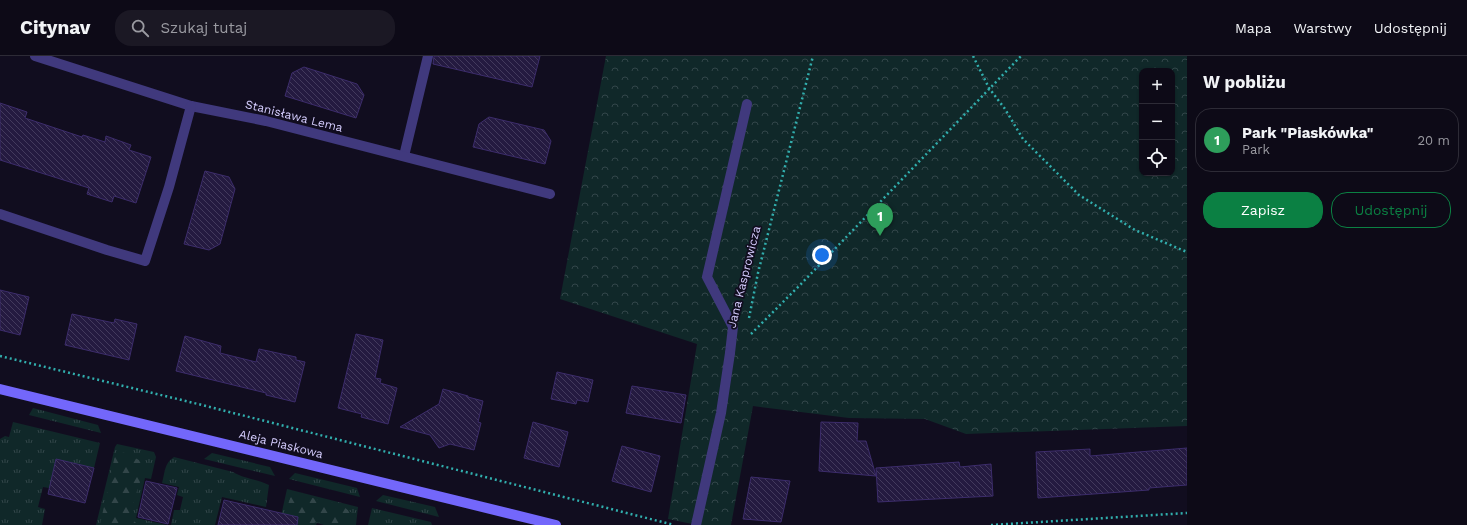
<!DOCTYPE html>
<html lang="pl">
<head>
<meta charset="utf-8">
<style>
	:root { --surface:#0d0a17; --page:#1b1824; --text:#f1f3f6; --muted:#9a9aa1; --line:#2d2b36; --accent:#0b8043 }
	body { margin:0; font-family:"Work Sans",sans-serif; background:var(--page); color:var(--text) }
	.controls { position:absolute; right:12px; top:12px; display:grid; overflow:hidden; border-radius:8px; box-shadow:0 1px 3px #0004 }
	.controls button { width:36px; height:36px; display:grid; place-items:center; padding:0; border:0; border-bottom:1px solid var(--line); background:var(--surface); color:var(--text); font:20px sans-serif }
	.you { position:absolute; left:822px; top:199px; width:14px; height:14px; margin:-10px; border:3px solid #fff; border-radius:50%; background:#1a73e8; box-shadow:0 0 0 6px #1a73e833 }
	.badge { display:grid; place-items:center; width:26px; height:26px; border-radius:50%; background:var(--accent); color:#fff; font-size:13px; font-weight:700 }
	.pin { position:absolute; translate:-50% -33px; filter:drop-shadow(0 1px 2px #0008) }
	.pin::after { content:''; position:absolute; top:21px; width:14px; height:12px; background:inherit; clip-path:polygon(0 0,100% 0,50% 100%) }
	.list { margin:0; padding:0; list-style:none }
	h2 { display:flex; justify-content:space-between; align-items:center; height:52px; margin:0; padding:0 16px; font-size:17px }
	h2 small { font-size:13px; font-weight:400; color:var(--muted) }
	.list li { display:grid; grid-template-columns:26px 1fr auto; gap:12px; align-items:center; box-sizing:border-box; height:64px; margin:0 8px 8px; padding:0 8px; border:1px solid var(--line); border-radius:16px }
	.list b { display:block; font-size:15px; white-space:nowrap }
	.list p { margin:0; font-size:13px; white-space:nowrap; color:var(--muted) }
	.list em { font-size:13px; font-style:normal; color:var(--muted) }
	.actions { display:flex; gap:8px; padding:12px 16px }
	.actions a { flex:1; padding:9px 0; border:1px solid var(--accent); border-radius:16px; text-align:center; font-size:14px; color:var(--accent) }
	.actions .main { background:var(--accent); color:#fff }
	.icon { flex:none; width:22px; height:22px; fill:none; stroke:currentColor; stroke-width:2; stroke-linecap:round; stroke-linejoin:round }
	.map { position:relative; flex:none; width:1187px; height:469px; overflow:hidden }
	header { display:flex; align-items:center; gap:24px; box-sizing:border-box; height:56px; padding:0 20px; background:var(--surface); border-bottom:1px solid var(--line) }
	header strong { font-size:19px }
	nav { display:flex; gap:22px; margin-inline-start:auto; font-size:14px }
	.search { width:280px; height:36px; background:var(--page); display:flex; align-items:center; gap:10px; box-sizing:border-box; padding:0 14px; border-radius:16px; color:var(--muted); font-size:15px }
	main { display:flex }
	aside { flex:1; background:var(--surface) }
	.map>svg:first-child { display:block }
</style>
</head>
<body>
<header>
<strong>Citynav</strong>
<div class="search"><svg class="icon" aria-label="search" viewBox="0 0 24 24"><circle cx="10" cy="10" r="6"/><path d="M15 15l6 6"/></svg>Szukaj tutaj</div>
<nav><a>Mapa</a><a>Warstwy</a><a>Udostępnij</a></nav>
</header>
<main>
<div class="map">
<svg width="1187" height="469" viewBox="0 0 1187 469">
	<defs>
		<pattern id="grass-tufts" width="24" height="20" patternUnits="userSpaceOnUse"><rect width="24" height="20" fill="#102829"/><path d="M3 7l-1-3M5 7V3M7 7l1-3M15 17l-1-3M17 17v-4M19 17l1-3" fill="none" stroke="#324649"/></pattern>
		<pattern id="forest-firs" width="22" height="20" patternUnits="userSpaceOnUse"><rect width="22" height="20" fill="#102829"/><path d="M5 1l3.5 6h-7zM16 11l3.5 6h-7z" fill="#324649"/></pattern>
		<pattern id="park-crowns" width="20" height="18" patternUnits="userSpaceOnUse"><rect width="20" height="18" fill="#102829"/><path d="M2 6a3 3 0 1 1 6 0M12 15a3 3 0 1 1 6 0" fill="none" stroke="#324649"/></pattern>
		<pattern id="building-back-hatch" width="6" height="6" patternUnits="userSpaceOnUse"><rect width="6" height="6" fill="#241a40"/><path d="M-1 5l2 2M0 0l6 6M5-1l2 2" fill="none" stroke="#433a5d"/></pattern>
	</defs>
	<rect width="100%" height="100%" fill="#110d1f"/>
	<g fill="url(#grass-tufts)">
		<path d="M33 352 98 369 101 377 29 359Z"/>
		<path d="M13 366 100 387 94 412 49 432 43 431 38 451 45 453 42 469H0V383L5 380 9 381Z"/>
		<path d="M117 388 154 396 156 401 151 423 145 422 136 462 167 469H96L115 391Z"/>
		<path d="M212 397 270 411 275 420 204 403Z"/>
		<path d="M174 401 233 416C244 423 258 423 269 429L266 451 222 441 215 469H171L174 454H180L183 441 177 439 179 431 162 427C165 417 164 407 174 401Z"/>
		<path d="M295 417 357 432 360 441 289 423Z"/>
		<path d="M287 433 358 451 356 469H324L317 467 316 469H279Z"/>
		<path d="M383 439 435 451 439 461 376 445Z"/>
		<path d="M372 452 431 466 432 469H368Z"/>
	</g>
	<g fill="url(#forest-firs)">
		<path d="M118 396 125 397 143 406 146 412C141 422 128 455 134 465 134 465 138 469 138 469H100L115 399Z"/>
		<path d="M296 438 341 449 352 457C353 460 354 464 352 467 348 469 322 467 315 466L311 469H287C284 459 288 449 291 439Z"/>
	</g>
	<path fill="url(#park-crowns)" fill-rule="evenodd" d="M606 0H1187V370L966 378 925 363 849 362 753 350 731 469H697L668 463 697 288 560 243ZM1142 15H1172V117H1142Z"/>
	<g fill="url(#building-back-hatch)" stroke="#3c2c6b">
		<path d="M434 0H540L532 31 433 8Z"/>
		<path d="M304 11 357 28 364 39 356 62 285 40 292 17Z"/>
		<path d="M0 47 27 56 25 62 82 81 83 79 105 86 106 80 131 89 129 94 151 101 136 147 114 140 112 146 87 138 89 132 0 104Z"/>
		<path d="M489 61 544 74 551 85 545 108 473 91 479 68Z"/>
		<path d="M205 115 229 121 235 133 220 188 209 194 184 188Z"/>
		<path d="M0 234 29 241 20 279 0 274Z"/>
		<path d="M72 258 114 267 115 263 137 268 129 304 65 289Z"/>
		<path d="M356 278 383 284 375 322 381 323 380 327 397 332 388 368 361 361 362 358 338 352Z"/>
		<path d="M185 280 221 290 220 297 256 306 259 293 296 301V304L305 306 295 346 266 339V337L176 315Z"/>
		<path d="M557 316 593 324 588 346 577 344 576 348 551 343Z"/>
		<path d="M632 330 686 339 681 367 626 357Z"/>
		<path d="M443 333 468 340V341L483 345 478 366 481 367 474 394 450 388 439 392 430 379 400 371 439 348Z"/>
		<path d="M533 366 568 376 559 411 524 402Z"/>
		<path d="M821 366 858 367 857 385H866L876 420 819 415Z"/>
		<path d="M622 390 660 400 651 436 612 425Z"/>
		<path d="M1187 392V429L1149 432V434L1038 442 1036 396 1090 393V400Z"/>
		<path d="M56 403 94 412 85 447 48 438Z"/>
		<path d="M959 406 960 411 991 408 993 440 878 446 876 412Z"/>
		<path d="M751 421 790 425 781 466 743 463Z"/>
		<path d="M146 425 177 432 168 468 138 461Z"/>
		<path d="M224 444 298 461 297 469H218Z"/>
	</g>
	<g fill="none" stroke-linecap="round" stroke-linejoin="round">
		<g stroke="#31aead" stroke-width="2.5" stroke-dasharray="2 3" stroke-linecap="butt">
			<path d="M973 0 989 32 1005 53 1023 83 1079 139 1135 174 1187 196"/>
			<path d="M749 262 758 217 813 0"/>
			<path d="M751 278 801 228 1021 0"/>
			<path d="M0 300 198 348 674 469"/>
			<path d="M991 469 1187 457"/>
		</g>
		<g stroke="#40397d" stroke-width="10">
			<path d="M404 100 428 0"/>
			<path d="M730 297 733 271 707 221 747 48"/>
		</g>
		<g stroke="#40397d" stroke-width="10">
			<path d="M35 0 191 50 266 65 550 138"/>
			<path d="M0 158 107 194 145 205 169 131 191 50"/>
			<path d="M696 469 721 357 730 297"/>
		</g>
		<path stroke="#7367fb" stroke-width="10" d="M0 333 556 469"/>
	</g>
	<g text-anchor="middle" stroke-width="3.5" stroke-linejoin="round" paint-order="stroke">
		<g font-size="12" fill="#d5cdfe" stroke="#110d1f">
			<text transform="translate(294 60) rotate(14)" y="4">Stanisława Lema</text>
			<text transform="translate(744 221) rotate(-76)" y="4">Jana Kasprowicza</text>
			<text transform="translate(281 388) rotate(14)" y="4">Aleja Piaskowa</text>
		</g>
	</g>
</svg>
<div class="controls">
<button>+</button>
<button>−</button>
<button><svg class="icon" aria-label="locate" viewBox="0 0 24 24"><circle cx="12" cy="12" r="6"/><path d="M12 2v4M12 18v4M2 12h4M18 12h4"/></svg></button>
</div>
<div class="you"></div>
<div class="pin badge" style="left:880px;top:180px;background:#2e9e5b">1</div>
</div>
<aside>
<h2>W pobliżu<small></small></h2>
<ul class="list">
<li><span class="badge" style="background:#2e9e5b">1</span><div><b>Park &quot;Piaskówka&quot;</b><p>Park</p></div><em>20 m</em></li>
</ul>
<div class="actions"><a class="main">Zapisz</a><a>Udostępnij</a></div>
</aside>
</main>
</body>
</html>
